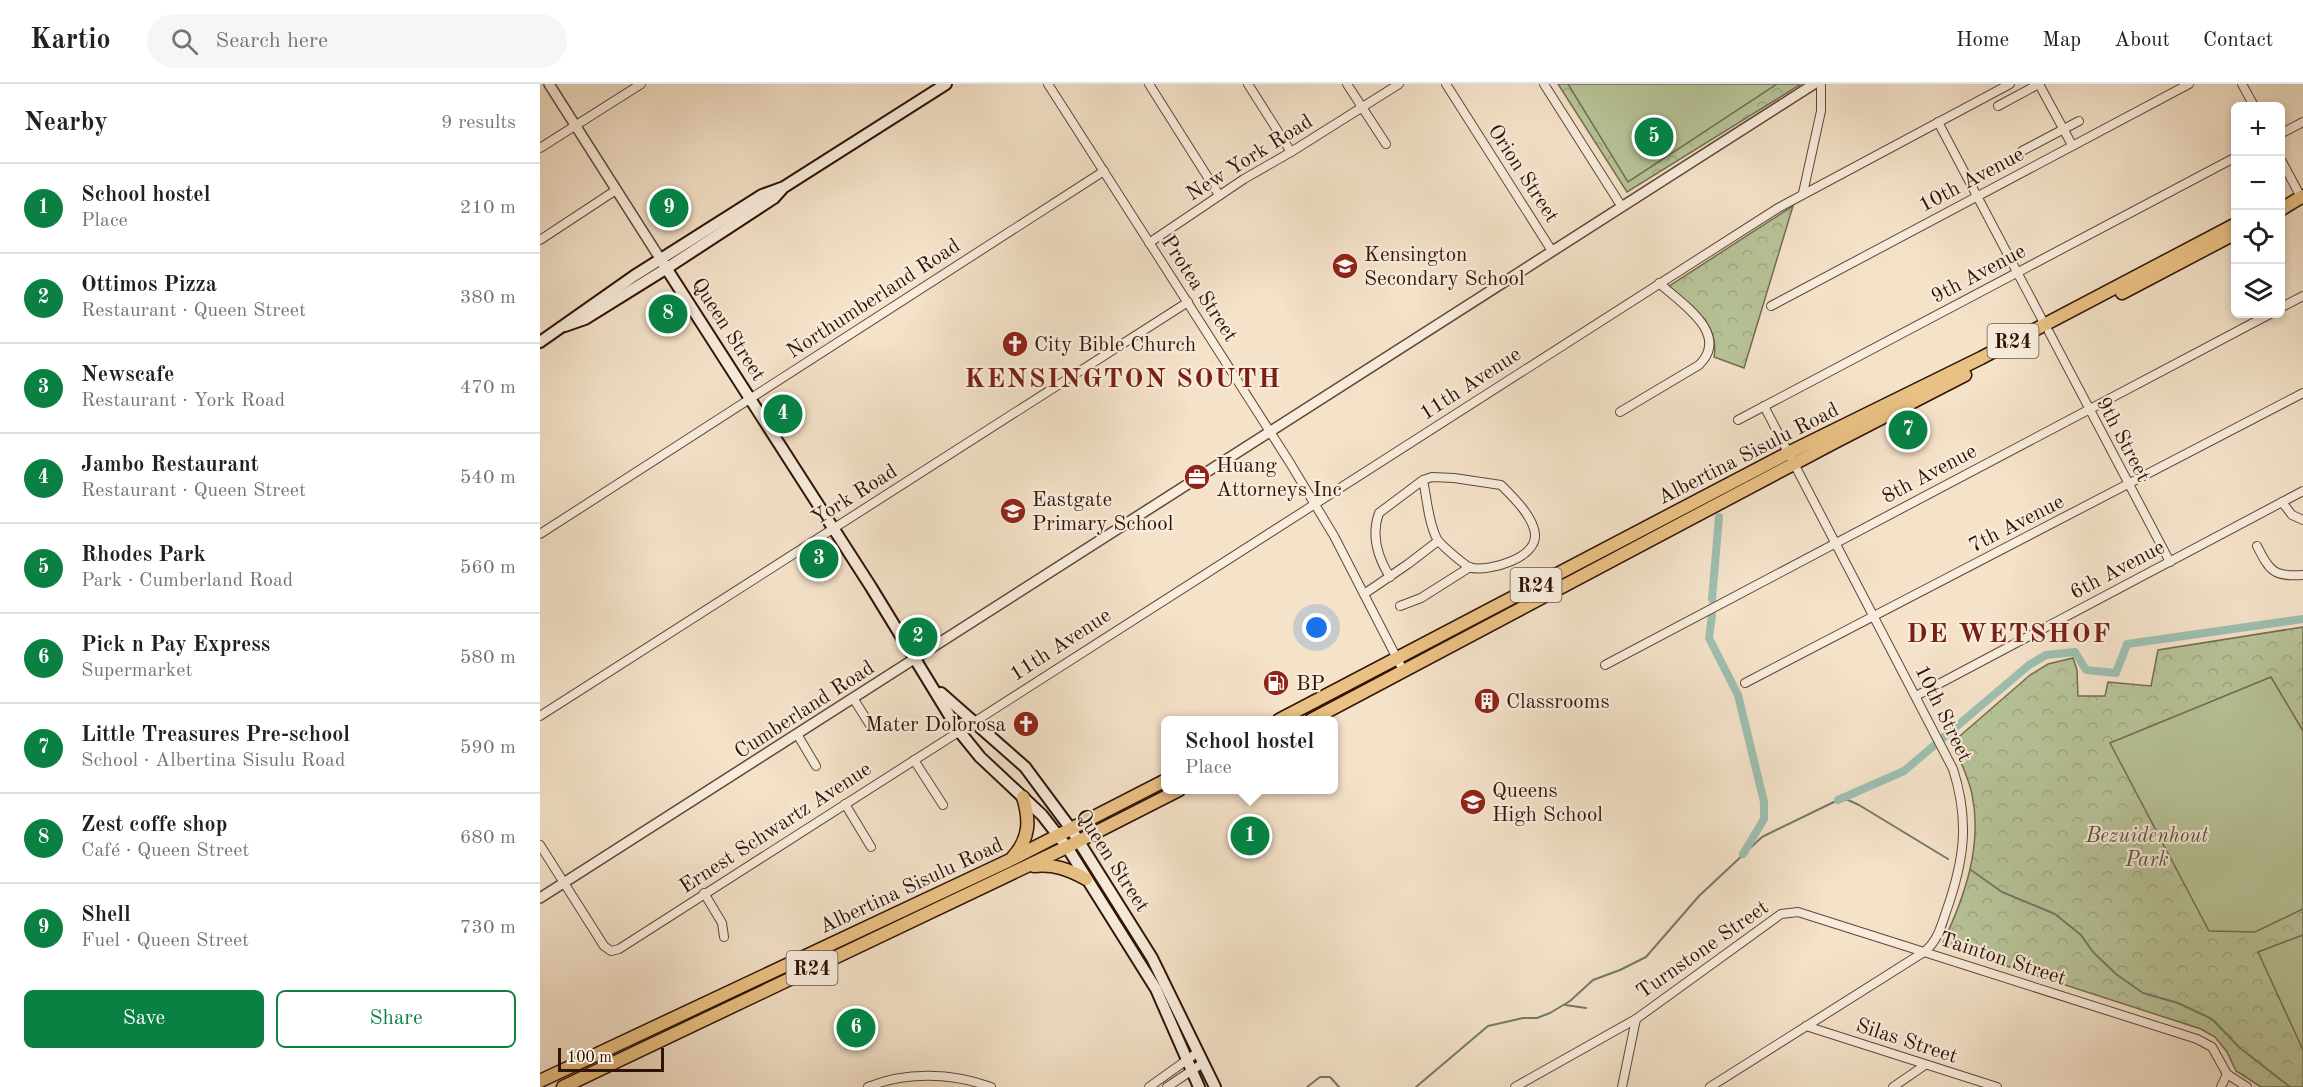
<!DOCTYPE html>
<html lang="en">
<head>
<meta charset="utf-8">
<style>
	:root { --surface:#fff; --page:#f6f6f6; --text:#202124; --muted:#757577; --line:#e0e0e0; --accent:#0b8043 }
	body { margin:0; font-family:"Old Standard TT",serif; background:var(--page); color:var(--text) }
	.controls { position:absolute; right:18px; top:18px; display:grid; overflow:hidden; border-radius:9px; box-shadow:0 3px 9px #0003 }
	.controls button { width:54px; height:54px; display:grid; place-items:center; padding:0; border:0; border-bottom:2px solid var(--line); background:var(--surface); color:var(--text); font:30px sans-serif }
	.scale { position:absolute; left:18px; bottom:15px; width:106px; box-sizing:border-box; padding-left:6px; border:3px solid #2f1307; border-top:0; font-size:16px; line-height:21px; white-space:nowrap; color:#2f1307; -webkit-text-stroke:4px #f8ecdc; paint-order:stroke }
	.you { position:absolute; left:777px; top:544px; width:21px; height:21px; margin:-15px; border:4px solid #fff; border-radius:50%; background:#1a73e8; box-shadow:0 0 0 9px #1a73e833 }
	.badge { display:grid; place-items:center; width:39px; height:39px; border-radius:50%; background:var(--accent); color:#fff; font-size:20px; font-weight:700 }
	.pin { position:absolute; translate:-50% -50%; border:3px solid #fff; box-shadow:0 2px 6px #0006 }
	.popup { position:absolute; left:621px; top:632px; width:177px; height:78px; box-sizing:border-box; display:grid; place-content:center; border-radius:9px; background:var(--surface); filter:drop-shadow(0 2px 4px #0005); font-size:20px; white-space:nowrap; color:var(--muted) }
	.popup b { font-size:22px; color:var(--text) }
	.popup::after { content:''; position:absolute; left:50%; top:100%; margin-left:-12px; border:12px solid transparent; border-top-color:var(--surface) }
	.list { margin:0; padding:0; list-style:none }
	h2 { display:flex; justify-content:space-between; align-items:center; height:78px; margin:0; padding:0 24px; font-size:26px }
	h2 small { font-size:20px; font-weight:400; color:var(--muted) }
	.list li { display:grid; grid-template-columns:39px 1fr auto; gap:18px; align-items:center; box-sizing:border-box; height:90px; padding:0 24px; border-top:2px solid var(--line) }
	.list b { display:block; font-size:22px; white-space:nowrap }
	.list p { margin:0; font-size:20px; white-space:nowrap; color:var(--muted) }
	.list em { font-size:20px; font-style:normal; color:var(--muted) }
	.actions { display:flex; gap:12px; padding:18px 24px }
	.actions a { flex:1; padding:14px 0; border:2px solid var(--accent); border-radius:9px; text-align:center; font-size:21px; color:var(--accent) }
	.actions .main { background:var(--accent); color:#fff }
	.icon { flex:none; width:33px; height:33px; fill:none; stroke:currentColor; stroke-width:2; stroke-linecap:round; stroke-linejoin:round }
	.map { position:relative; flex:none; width:1763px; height:1003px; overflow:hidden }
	header { display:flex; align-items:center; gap:36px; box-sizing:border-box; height:84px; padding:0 30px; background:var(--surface); border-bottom:2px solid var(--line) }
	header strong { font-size:28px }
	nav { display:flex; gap:33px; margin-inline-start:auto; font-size:21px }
	.search { width:420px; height:54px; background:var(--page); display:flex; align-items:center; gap:15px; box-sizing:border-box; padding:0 21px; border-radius:33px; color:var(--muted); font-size:22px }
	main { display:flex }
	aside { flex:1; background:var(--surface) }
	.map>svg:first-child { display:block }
</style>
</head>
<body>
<header>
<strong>Kartio</strong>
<div class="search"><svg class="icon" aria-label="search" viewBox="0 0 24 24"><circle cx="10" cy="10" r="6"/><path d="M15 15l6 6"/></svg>Search here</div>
<nav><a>Home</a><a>Map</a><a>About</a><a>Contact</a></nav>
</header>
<main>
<aside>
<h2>Nearby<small>9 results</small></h2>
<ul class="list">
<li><span class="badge">1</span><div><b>School hostel</b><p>Place</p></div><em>210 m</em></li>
<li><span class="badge">2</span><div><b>Ottimos Pizza</b><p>Restaurant · Queen Street</p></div><em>380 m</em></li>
<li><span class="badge">3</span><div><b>Newscafe</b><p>Restaurant · York Road</p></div><em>470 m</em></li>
<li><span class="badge">4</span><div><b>Jambo Restaurant</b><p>Restaurant · Queen Street</p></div><em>540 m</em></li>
<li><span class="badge">5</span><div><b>Rhodes Park</b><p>Park · Cumberland Road</p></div><em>560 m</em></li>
<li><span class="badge">6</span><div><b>Pick n Pay Express</b><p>Supermarket</p></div><em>580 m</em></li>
<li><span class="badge">7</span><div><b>Little Treasures Pre-school</b><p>School · Albertina Sisulu Road</p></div><em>590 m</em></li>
<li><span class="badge">8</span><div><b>Zest coffe shop</b><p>Café · Queen Street</p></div><em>680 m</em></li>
<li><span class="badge">9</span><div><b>Shell</b><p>Fuel · Queen Street</p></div><em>730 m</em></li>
</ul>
<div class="actions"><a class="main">Save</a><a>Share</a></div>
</aside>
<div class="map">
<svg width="1763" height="1003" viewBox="0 0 1763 1003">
	<defs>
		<pattern id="park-crowns" width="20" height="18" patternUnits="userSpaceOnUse" patternTransform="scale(1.5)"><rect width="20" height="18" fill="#b8c499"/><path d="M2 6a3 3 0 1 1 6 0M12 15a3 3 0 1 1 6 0" fill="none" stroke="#9ea882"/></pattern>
	</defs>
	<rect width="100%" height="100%" fill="#f4e2c9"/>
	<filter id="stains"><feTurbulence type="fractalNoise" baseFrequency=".00333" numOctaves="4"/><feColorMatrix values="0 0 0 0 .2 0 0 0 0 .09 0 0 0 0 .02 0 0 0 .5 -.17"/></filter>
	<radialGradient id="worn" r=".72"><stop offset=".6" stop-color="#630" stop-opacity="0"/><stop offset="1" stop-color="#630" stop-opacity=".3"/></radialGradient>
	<g fill="url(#park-crowns)" stroke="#746c50" stroke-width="1.5">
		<path d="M1018 0H1261L1087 108Z"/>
		<path d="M1253 122 1204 284 1174 273C1180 239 1151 223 1129 202Z"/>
		<path d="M1763 543V1003H1721L1696 987 1687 968 1675 953 1661 945 1402 861C1424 814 1443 763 1432 710 1428 692 1419 675 1413 658L1490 591 1508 580 1533 574 1537 586 1538 612H1565L1568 598 1611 602 1618 566Z"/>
	</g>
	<g fill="#b8c499" stroke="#746c50" stroke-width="1.5">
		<path d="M1028 0H1237L1088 98Z"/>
		<path d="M1731 593 1763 647V825L1715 848 1669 847 1570 659Z"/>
		<path d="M1763 851V966L1718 868Z"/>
	</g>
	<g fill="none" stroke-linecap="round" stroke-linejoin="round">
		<g stroke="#717a6c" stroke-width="2">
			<path d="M1431 786 1462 808 1515 830 1541 851 1553 868 1576 890 1603 909 1638 919 1672 935 1700 964 1750 1003"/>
			<path d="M1025 921 1046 924"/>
			<path d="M767 1003 780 993H790L799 1003"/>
			<path d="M876 1003 948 942 983 934H997L1010 929 1030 917 1053 896 1080 886 1106 873 1159 812 1222 753 1298 716H1308L1319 721 1408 775"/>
		</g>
		<g stroke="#9dbfb0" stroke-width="8">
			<path d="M1172 515 1179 433"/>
			<path d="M1172 531 1169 554 1198 611 1224 718V735L1203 770"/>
			<path d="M1298 716 1364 687 1489 581 1506 571 1535 568 1546 586 1576 589 1587 560 1763 535"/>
		</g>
		<g stroke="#604738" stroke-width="10">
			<g id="minor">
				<path d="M508 0 750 379 794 452 864 588"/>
				<path d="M609 0 679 111"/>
				<path d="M708 0 751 68"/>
				<path d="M807 0 846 60"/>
				<path d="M906 0 1012 167"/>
				<path d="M1004 0 1082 123"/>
				<path d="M1499 0 1532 61"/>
				<path d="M1702 0 1714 22"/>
				<path d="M1458 22 1499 0"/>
				<path d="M1398 38 1505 241"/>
				<path d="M1740 50 1763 38"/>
				<path d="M0 64 101 0"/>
				<path d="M1482 67 1539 37"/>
				<path d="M1740 74 1762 115"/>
				<path d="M1263 109 1281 27V0"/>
				<path d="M0 156 76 106"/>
				<path d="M609 159 704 95 751 68 859 0"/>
				<path d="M1231 222 1649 0"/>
				<path d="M1740 224 1763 212"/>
				<path d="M1509 248 1630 478"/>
				<path d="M1080 328 1159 281C1191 250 1141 219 1119 199"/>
				<path d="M1198 336 1696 73"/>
				<path d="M1742 418 1752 431 1763 436"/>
				<path d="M0 450 564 87"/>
				<path d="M1717 462C1730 487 1733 493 1763 491"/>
				<path d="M850 493C838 474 831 451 839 429L883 396 892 393 914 394 961 401C973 413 993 432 995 450 997 474 951 487 932 484 926 483 900 460 897 455 888 438 887 414 883 396"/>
				<path d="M824 510 868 480 898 457"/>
				<path d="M860 522 881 514 930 483"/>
				<path d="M1065 581 1730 230"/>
				<path d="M1205 599 1763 309"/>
				<path d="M1376 612 1763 407"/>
				<path d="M313 614 332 644"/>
				<path d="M0 632 648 218"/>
				<path d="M257 650 276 682"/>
				<path d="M374 676 403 721"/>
				<path d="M305 720 331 763"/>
				<path d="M0 761 64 862 71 867 79 865 1238 124 1470 0"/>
				<path d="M164 809 182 839 184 853"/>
				<path d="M1266 942 1457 1003"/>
				<path d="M1687 990 1707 1003"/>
				<path d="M328 1003C367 987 412 989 451 1003"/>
				<path d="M609 1003 658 968"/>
				<path d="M627 1003 663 979"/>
				<path d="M975 1003 1096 935 1241 830 1258 828 1384 868C1397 858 1401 843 1406 828 1424 777 1430 738 1413 685L1224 322"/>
				<path d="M1082 1003 1096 935"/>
				<path d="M1170 1003 1384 868 1657 955 1672 963 1687 990"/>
				<path d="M1353 1003 1385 981"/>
				<path d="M1681 1003 1687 990"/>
			</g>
		</g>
		<g stroke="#604738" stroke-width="12">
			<g id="tertiary">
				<path d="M9 0 121 176"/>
				<path d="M0 814 1274 0"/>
			</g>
		</g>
		<g stroke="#2f1307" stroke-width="14">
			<g id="secondary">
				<path d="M121 176 331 503 419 647 440 673 502 731 527 763 616 905 659 1003"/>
				<path d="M25 242 45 235 127 184 234 114 242 105"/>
				<path d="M0 258 94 192 222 111 244 103 406 0"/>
				<path d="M401 609 485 683 531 745 612 874 675 1003"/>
			</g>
		</g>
		<g stroke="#2f1307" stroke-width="15">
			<g id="primary">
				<path d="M1740 126 1763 112"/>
				<path d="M1582 209 1696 149"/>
				<path d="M739 636 1248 369 1441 274 1696 140"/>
				<path d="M771 636 1295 358 1425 291"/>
				<path d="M473 773C490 754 490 736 483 713"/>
				<path d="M494 782C514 780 528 785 546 795"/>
				<path d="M0 997 470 776 626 696"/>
				<path d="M23 1003 527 763 639 706"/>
			</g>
		</g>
		<use href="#minor" stroke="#f8ecdc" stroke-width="8"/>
		<use href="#tertiary" stroke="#f8ecdc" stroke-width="9"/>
		<use href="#secondary" stroke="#f8ecdc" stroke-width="10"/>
		<use href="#primary" stroke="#eac184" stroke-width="12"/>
	</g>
	<defs>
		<g id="school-disc" transform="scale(1.35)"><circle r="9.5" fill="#8f2418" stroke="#f8ecdc"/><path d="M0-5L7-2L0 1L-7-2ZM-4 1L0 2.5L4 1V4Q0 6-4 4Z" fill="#fff"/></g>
		<g id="church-disc" transform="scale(1.35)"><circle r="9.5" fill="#8f2418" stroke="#f8ecdc"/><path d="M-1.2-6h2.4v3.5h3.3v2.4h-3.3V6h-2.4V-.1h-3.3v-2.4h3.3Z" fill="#fff"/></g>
		<g id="office-disc" transform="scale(1.35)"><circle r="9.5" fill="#8f2418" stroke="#f8ecdc"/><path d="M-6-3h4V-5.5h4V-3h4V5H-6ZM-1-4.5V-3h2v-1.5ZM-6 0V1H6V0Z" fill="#fff"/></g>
		<g id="fuel-disc" transform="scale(1.35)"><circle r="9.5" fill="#8f2418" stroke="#f8ecdc"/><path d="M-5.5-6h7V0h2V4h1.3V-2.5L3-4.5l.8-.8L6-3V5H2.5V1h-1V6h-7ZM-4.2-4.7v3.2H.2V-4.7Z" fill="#fff"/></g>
		<g id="building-disc" transform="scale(1.35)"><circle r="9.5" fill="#8f2418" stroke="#f8ecdc"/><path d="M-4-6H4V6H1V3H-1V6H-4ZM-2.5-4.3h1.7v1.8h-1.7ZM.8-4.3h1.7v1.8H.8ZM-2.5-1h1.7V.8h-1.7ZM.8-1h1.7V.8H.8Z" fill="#fff"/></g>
	</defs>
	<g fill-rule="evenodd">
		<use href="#school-disc" x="805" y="182"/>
		<use href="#church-disc" x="475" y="260"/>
		<use href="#office-disc" x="657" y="393"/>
		<use href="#school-disc" x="473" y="427"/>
		<use href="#fuel-disc" x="736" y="599"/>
		<use href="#building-disc" x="947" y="617"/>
		<use href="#church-disc" x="486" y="640"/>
		<use href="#school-disc" x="933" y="718"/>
	</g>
	<g text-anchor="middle" stroke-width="4.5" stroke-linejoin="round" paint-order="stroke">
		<g fill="#f8ecdc" stroke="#6b5447" stroke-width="1.5">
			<rect x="1447.5" y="240" width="51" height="34" rx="4.5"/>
			<rect x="970.5" y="484" width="51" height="34" rx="4.5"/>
			<rect x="246.5" y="867" width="51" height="34" rx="4.5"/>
		</g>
		<g font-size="20" font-weight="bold" fill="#2f1307">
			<text x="1473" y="264">R24</text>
			<text x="996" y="508">R24</text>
			<text x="272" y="891">R24</text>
		</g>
		<g font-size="21" fill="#2f1307" stroke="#f8ecdc">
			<text transform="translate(709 73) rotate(-32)" y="7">New York Road</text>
			<text transform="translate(984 89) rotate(57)" y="7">Orion Street</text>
			<text transform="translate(1431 95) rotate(-28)" y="7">10th Avenue</text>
			<text transform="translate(1438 189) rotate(-28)" y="7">9th Avenue</text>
			<text transform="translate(660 204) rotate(57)" y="7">Protea Street</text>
			<text transform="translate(333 214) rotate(-33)" y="7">Northumberland Road</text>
			<text transform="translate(189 245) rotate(57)" y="7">Queen Street</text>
			<text transform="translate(930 299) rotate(-33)" y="7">11th Avenue</text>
			<text transform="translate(1584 355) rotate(62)" y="7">9th Street</text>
			<text transform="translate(1208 369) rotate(-27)" y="7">Albertina Sisulu Road</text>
			<text transform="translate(1389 389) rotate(-28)" y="7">8th Avenue</text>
			<text transform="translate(314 410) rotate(-32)" y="7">York Road</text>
			<text transform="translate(1476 439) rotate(-27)" y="7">7th Avenue</text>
			<text transform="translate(1577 485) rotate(-28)" y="7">6th Avenue</text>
			<text transform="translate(520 560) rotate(-33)" y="7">11th Avenue</text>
			<text transform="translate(264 625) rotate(-33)" y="7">Cumberland Road</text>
			<text transform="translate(1404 629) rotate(64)" y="7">10th Street</text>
			<text transform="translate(235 743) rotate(-33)" y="7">Ernest Schwartz Avenue</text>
			<text transform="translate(573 776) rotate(57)" y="7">Queen Street</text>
			<text transform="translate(371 801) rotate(-25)" y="7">Albertina Sisulu Road</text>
			<text transform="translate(1162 865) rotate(-35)" y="7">Turnstone Street</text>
			<text transform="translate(1463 874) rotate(18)" y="7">Tainton Street</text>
			<text transform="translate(1367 956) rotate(18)" y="7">Silas Street</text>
		</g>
		<g font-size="21" fill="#2f1307" stroke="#f8ecdc" text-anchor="start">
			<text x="824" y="177">Kensington<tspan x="824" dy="24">Secondary School</tspan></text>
			<text x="494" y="267">City Bible Church</text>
			<text x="676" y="388">Huang<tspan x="676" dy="24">Attorneys Inc</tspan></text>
			<text x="492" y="422">Eastgate<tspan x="492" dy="24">Primary School</tspan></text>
			<text x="756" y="606">BP</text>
			<text x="966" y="624">Classrooms</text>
			<text x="466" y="647" text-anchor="end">Mater Dolorosa</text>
			<text x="952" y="713">Queens<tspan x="952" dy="24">High School</tspan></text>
		</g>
		<g font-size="21" font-style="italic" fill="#5f513a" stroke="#f8ecdc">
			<text x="1607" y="758">Bezuidenhout<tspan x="1607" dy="24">Park</tspan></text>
		</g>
		<g font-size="27" font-weight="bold" letter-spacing="1.5" fill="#7a1f14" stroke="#f8ecdc">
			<text x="583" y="303">KENSINGTON SOUTH</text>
			<text x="1469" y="558">DE WETSHOF</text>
		</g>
	</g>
	<rect width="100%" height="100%" filter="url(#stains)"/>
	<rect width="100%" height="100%" fill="url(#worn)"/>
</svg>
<div class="controls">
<button>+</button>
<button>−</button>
<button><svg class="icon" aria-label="locate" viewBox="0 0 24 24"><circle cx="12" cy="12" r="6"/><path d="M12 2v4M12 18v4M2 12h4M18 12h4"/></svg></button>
<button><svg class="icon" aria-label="layers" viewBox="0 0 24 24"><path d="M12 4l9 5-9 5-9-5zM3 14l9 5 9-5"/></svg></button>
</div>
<div class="scale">100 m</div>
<div class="you"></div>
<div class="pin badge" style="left:710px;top:752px">1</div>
<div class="popup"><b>School hostel</b>Place</div>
<div class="pin badge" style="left:378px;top:553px">2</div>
<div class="pin badge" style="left:279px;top:475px">3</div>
<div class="pin badge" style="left:243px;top:330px">4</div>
<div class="pin badge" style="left:1114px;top:53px">5</div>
<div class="pin badge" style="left:316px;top:944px">6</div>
<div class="pin badge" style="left:1368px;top:346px">7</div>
<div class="pin badge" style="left:128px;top:230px">8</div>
<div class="pin badge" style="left:129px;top:124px">9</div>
</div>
</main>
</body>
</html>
